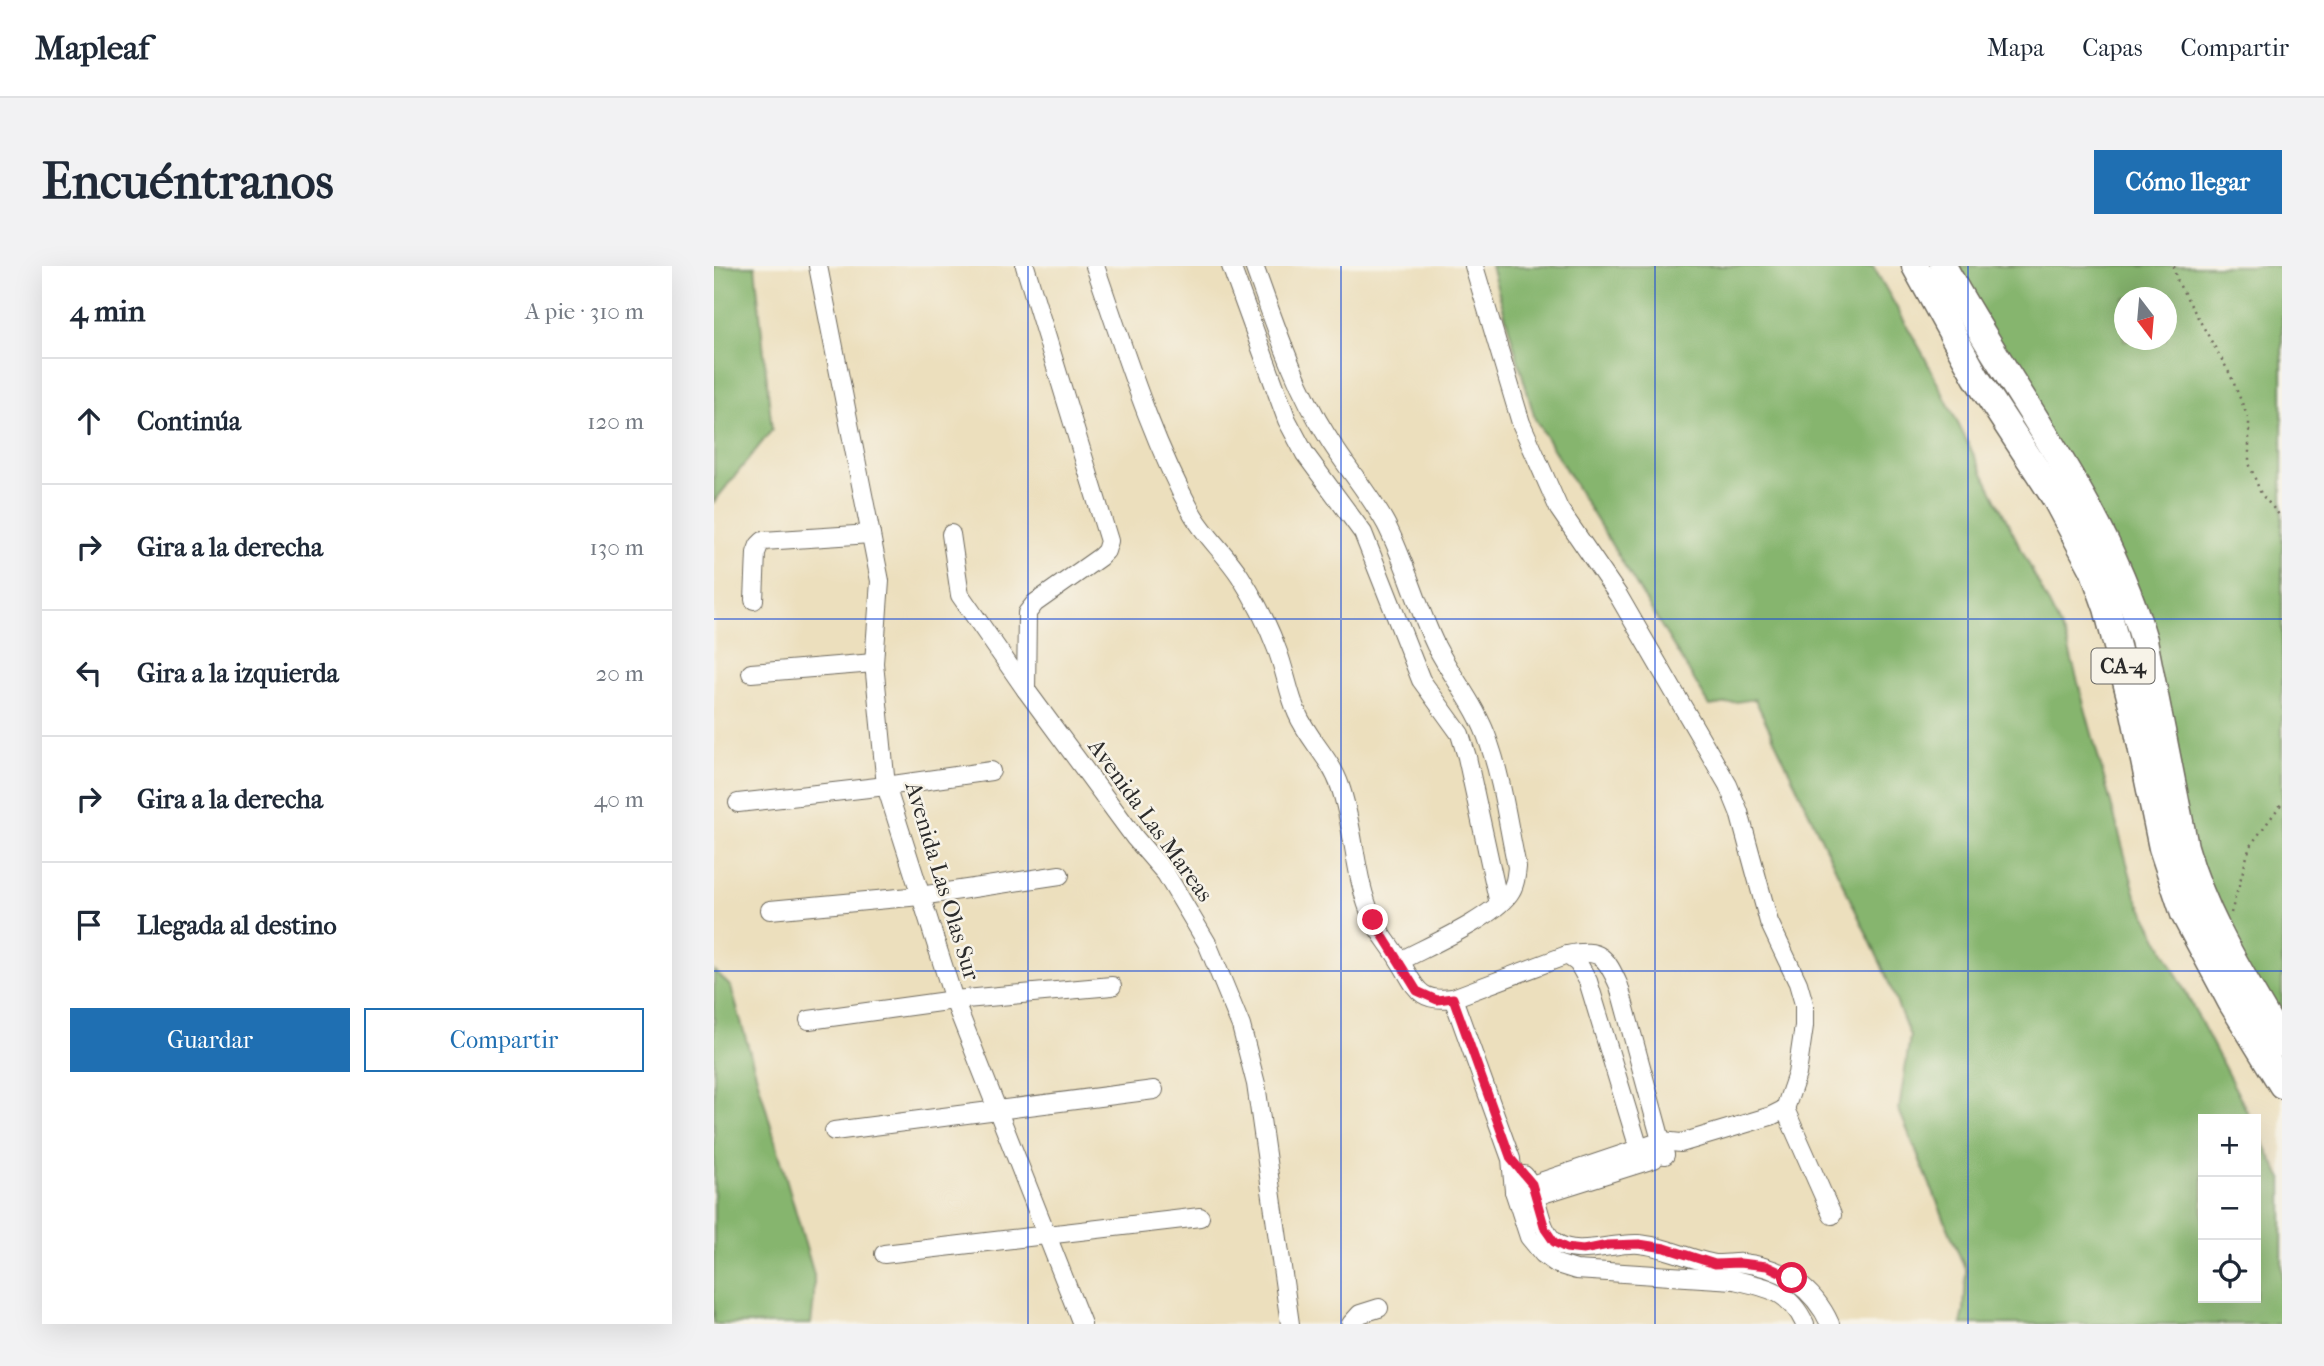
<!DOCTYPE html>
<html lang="es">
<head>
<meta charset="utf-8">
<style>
	:root { --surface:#fff; --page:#f2f2f3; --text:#1f2937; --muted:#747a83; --line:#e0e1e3; --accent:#1f6fb2 }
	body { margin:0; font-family:"IM FELL French Canon",serif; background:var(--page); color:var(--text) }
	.controls { position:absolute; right:21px; bottom:21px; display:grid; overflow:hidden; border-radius:0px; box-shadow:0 7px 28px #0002 }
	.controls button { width:63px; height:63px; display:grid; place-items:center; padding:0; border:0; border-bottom:2px solid var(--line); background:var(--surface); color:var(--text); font:35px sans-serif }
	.compass { position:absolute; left:1400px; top:21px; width:63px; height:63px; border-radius:50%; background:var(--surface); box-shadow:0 7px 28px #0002; rotate:164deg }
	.stop { position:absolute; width:21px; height:21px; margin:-16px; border:5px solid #e11d48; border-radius:50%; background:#fff }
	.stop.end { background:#e11d48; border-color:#fff; box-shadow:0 2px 7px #0008 }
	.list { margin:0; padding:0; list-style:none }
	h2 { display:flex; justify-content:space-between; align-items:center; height:91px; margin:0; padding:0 28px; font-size:30px }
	h2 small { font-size:23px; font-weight:400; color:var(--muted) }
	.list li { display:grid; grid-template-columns:46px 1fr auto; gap:21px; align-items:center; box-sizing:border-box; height:126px; padding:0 28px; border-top:2px solid var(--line) }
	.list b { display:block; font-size:26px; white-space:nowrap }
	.list em { font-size:23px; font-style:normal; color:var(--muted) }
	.actions { display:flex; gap:14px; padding:21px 28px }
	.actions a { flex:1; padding:16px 0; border:2px solid var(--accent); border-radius:0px; text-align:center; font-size:24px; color:var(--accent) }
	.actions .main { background:var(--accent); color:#fff }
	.icon { flex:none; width:38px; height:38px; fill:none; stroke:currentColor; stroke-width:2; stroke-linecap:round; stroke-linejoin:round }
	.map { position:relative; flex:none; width:1568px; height:1058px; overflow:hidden; border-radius:0px }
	header { display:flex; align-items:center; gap:42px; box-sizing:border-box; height:98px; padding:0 35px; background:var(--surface); border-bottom:2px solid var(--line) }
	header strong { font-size:33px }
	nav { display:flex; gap:38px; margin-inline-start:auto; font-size:24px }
	.intro { display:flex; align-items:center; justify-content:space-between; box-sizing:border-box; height:168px; padding:0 42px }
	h1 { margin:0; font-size:49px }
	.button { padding:18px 32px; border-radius:0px; background:var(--accent); color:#fff; font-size:24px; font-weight:700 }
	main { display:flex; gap:42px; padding:0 42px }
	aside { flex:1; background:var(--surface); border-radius:0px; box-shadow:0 7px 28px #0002 }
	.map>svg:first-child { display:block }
</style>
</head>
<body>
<header>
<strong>Mapleaf</strong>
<nav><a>Mapa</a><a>Capas</a><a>Compartir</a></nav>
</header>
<div class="intro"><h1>Encuéntranos</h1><a class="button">Cómo llegar</a></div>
<main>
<aside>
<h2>4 min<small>A pie · 310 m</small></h2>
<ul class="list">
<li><svg class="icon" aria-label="ahead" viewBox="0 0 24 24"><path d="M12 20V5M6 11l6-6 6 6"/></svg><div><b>Continúa</b></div><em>120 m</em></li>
<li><svg class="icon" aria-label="right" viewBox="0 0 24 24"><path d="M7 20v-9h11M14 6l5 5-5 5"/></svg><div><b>Gira a la derecha</b></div><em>130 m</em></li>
<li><svg class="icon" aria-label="left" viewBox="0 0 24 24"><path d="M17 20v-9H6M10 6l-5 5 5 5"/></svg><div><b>Gira a la izquierda</b></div><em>20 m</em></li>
<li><svg class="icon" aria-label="right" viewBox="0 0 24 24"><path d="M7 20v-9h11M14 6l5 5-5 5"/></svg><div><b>Gira a la derecha</b></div><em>40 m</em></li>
<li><svg class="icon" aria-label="arrive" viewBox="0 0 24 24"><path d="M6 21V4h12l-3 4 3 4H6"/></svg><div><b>Llegada al destino</b></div></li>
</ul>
<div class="actions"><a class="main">Guardar</a><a>Compartir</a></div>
</aside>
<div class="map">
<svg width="1568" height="1058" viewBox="0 0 1568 1058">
	<rect width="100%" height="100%" fill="#f7f3e8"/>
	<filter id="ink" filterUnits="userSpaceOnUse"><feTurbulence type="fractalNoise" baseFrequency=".0143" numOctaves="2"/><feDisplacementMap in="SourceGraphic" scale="14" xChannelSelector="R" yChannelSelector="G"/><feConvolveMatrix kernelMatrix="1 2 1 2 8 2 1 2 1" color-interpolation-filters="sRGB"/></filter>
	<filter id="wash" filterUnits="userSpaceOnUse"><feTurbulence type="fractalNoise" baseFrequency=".00686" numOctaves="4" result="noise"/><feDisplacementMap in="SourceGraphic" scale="28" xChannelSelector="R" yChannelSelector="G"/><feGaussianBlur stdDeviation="1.57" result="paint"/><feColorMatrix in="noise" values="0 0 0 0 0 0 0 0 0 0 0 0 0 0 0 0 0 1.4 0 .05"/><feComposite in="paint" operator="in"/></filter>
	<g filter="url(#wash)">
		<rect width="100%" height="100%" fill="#ecdfbd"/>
		<g fill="#86b56e" stroke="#58704c" stroke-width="2" fill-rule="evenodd">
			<path d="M0 0H41L58 164 0 236Z"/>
			<path d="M777 0H1159L1209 88 1352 372 1422 630 1537 853H1489V1032H1542V862L1568 913V1058H1247L1250 1045 1252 1005 1185 844 1196 770 1167 698 1041 433 996 440 821 153Z"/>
			<path d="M1221 0H1568V798L1466 605 1388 293ZM1410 32H1452V74H1410Z"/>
			<path d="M0 704 17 721 100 1009V1033L97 1058H0Z"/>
		</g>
	</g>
	<g filter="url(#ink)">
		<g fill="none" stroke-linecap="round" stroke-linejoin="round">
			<g stroke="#6f6a5e" stroke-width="20">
				<g id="minor">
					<path d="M104 0 166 315 160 397 172 520 240 734 368 1058"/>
					<path d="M311 0 395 275 392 285 386 291 321 337 313 347 312 424"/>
					<path d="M381 0C410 83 436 170 478 247 491 270 512 288 526 310 540 332 553 357 562 381 571 403 574 426 583 447 594 473 617 493 626 520 641 563 640 612 659 654 666 668 677 680 685 694 702 720 703 737 739 732L853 689C887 682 892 691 905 720L951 889"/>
					<path d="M517 0 573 154 591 188 649 267 707 414 746 468 753 491 785 638"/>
					<path d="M540 0C561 58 580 118 613 170 631 200 655 227 672 258 692 297 703 341 722 380 739 413 764 442 775 477 789 517 794 560 803 601 802 611 801 620 795 628 775 654 716 679 686 695"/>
					<path d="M760 0 807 157 845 243 904 329 1014 519 1025 546 1055 656 1084 717 1090 738V760L1083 808 1071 843 1057 850 967 877 948 875 800 925"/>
					<path d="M237 268 246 329 312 424 421 572 452 608 493 677 527 760 542 818 576 1058"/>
					<path d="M40 334 42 287 45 279 49 275 157 268"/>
					<path d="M37 407 160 397"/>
					<path d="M24 537 172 520 277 505"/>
					<path d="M56 644 206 630 346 609"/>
					<path d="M853 689 864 697 874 715 929 896"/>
					<path d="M739 732 797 893 800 925 815 971 829 988 843 998 862 1004 1020 1014C1053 1021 1076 1025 1091 1058"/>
					<path d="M95 754 240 734 398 720"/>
					<path d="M1071 843 1118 949"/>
					<path d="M120 865 440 824"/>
					<path d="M810 909C826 928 823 962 841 976 861 992 900 976 925 978 950 980 972 992 997 997 1007 1000 1018 996 1029 997 1068 1001 1100 1022 1116 1058"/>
					<path d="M813 933 940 893"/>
					<path d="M170 988 486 951"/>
					<path d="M637 1058 646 1048 665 1042"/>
				</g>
			</g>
			<g stroke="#6f6a5e" stroke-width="29">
				<g id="highway">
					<path d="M1201 0 1262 111 1341 232 1379 303 1393 342 1420 446 1448 582 1470 648 1517 736 1568 819"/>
					<path d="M1229 0C1296 124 1390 237 1430 374L1471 581C1491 653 1531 714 1568 778"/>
				</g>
			</g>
			<g stroke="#6f6a5e" stroke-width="2.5" stroke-dasharray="2 5" stroke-linecap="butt">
				<path d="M1460 0 1462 13 1516 108 1535 154V197L1547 228 1568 252"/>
				<path d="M1517 647 1536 580 1568 537"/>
			</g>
			<use href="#minor" stroke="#fff" stroke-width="18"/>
			<use href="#highway" stroke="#fff" stroke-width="26"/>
		</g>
	</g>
	<g fill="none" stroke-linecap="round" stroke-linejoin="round" filter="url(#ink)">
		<path stroke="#e11d48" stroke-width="9" d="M659 654 703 725 723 734 739 732 797 893 818 918 831 963 840 976 852 982 869 984 894 979 925 978 951 982 1001 998 1026 997 1053 1000 1078 1012"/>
	</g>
	<path fill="none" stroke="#1d4ed8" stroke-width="2" stroke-opacity="0.55" d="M314 0V1058M627 0V1058M941 0V1058M1254 0V1058M0 353H1568M0 705H1568"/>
	<g text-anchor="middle" stroke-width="5" stroke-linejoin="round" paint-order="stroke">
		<rect fill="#f7f3e8" stroke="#686764" stroke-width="2" x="1377.5" y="382.5" width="63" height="35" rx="5"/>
		<g font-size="21" font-weight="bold" fill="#2b2b2b">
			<text x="1409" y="407">CA-4</text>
		</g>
		<g font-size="23" fill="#2b2b2b" stroke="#f7f3e8">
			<text transform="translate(437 554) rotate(54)" y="8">Avenida Las Mareas</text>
			<text transform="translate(229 615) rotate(73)" y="8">Avenida Las Olas Sur</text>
		</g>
	</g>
</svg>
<div class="controls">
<button>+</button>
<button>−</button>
<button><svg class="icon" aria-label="locate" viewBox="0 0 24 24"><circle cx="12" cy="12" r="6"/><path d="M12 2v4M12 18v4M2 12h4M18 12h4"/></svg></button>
</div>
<svg class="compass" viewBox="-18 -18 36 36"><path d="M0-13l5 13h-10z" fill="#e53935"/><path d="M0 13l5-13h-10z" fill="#747a83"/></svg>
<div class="stop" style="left:1078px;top:1012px"></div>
<div class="stop end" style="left:659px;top:654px"></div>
</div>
</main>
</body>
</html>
